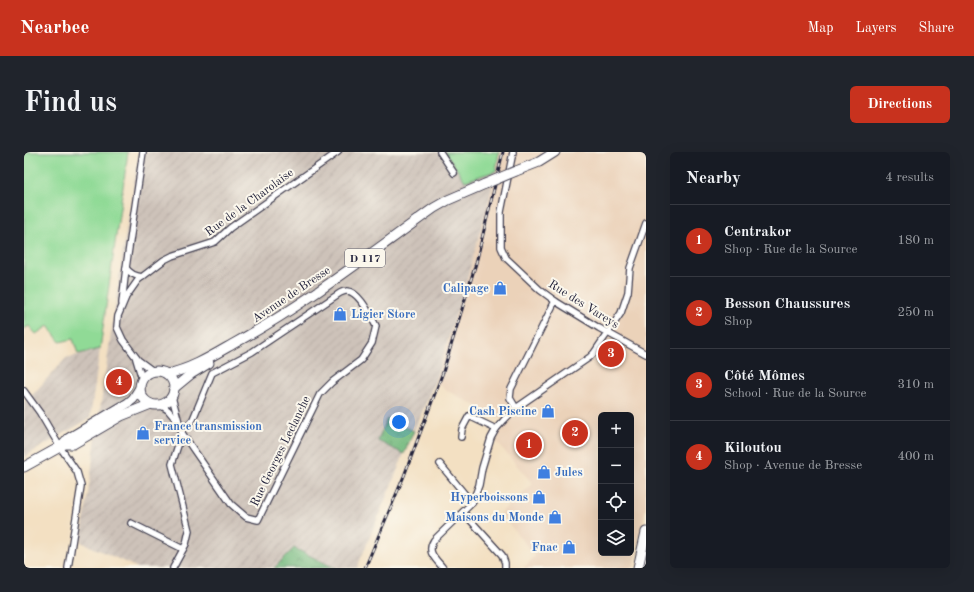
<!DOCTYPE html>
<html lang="en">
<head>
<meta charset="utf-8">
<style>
	:root { --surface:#171b24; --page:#20242c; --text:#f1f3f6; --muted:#9ea1a6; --line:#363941; --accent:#c8321e }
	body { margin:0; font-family:"Old Standard TT",serif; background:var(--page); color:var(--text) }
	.controls { position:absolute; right:12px; bottom:12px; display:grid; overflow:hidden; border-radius:6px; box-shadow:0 4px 16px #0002 }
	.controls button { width:36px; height:36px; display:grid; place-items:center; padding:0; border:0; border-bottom:1px solid var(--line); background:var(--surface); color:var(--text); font:20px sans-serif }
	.you { position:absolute; left:375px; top:270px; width:14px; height:14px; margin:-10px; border:3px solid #fff; border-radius:50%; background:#1a73e8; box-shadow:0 0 0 6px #1a73e833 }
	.badge { display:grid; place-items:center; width:26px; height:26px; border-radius:50%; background:var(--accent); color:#fff; font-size:13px; font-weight:700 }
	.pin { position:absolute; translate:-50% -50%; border:2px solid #fff; box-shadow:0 1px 4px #0006 }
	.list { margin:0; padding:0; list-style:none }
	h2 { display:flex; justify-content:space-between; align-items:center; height:52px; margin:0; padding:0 16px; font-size:17px }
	h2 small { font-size:13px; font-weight:400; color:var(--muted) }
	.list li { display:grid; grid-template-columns:26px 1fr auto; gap:12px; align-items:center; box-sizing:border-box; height:72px; padding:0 16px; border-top:1px solid var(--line) }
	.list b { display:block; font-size:15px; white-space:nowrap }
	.list p { margin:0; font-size:13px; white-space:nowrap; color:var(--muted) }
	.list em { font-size:13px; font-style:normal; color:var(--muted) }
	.icon { flex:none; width:22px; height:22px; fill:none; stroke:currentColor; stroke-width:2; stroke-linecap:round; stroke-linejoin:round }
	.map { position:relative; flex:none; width:622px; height:416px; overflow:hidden; border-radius:6px }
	header { display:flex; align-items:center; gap:24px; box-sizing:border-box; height:56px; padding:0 20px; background:var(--accent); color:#fff }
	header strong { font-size:19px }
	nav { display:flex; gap:22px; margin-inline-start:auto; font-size:14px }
	.intro { display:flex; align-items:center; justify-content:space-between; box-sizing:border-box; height:96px; padding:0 24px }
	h1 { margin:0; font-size:28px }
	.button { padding:10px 18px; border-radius:6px; background:var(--accent); color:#fff; font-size:14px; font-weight:700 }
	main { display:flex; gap:24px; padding:0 24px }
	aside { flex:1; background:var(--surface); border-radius:6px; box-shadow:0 4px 16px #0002 }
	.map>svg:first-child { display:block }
</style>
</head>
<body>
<header>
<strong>Nearbee</strong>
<nav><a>Map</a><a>Layers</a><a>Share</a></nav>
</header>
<div class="intro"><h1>Find us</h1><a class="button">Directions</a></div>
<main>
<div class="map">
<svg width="622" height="416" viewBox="0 0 622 416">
	<defs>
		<pattern id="industrial-furrows" width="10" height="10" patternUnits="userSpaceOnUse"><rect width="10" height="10" fill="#cdc2b9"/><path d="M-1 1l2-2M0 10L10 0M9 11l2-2" fill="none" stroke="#b0a6a0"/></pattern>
		<pattern id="forest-crowns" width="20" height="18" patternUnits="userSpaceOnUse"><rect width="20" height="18" fill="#74ba7f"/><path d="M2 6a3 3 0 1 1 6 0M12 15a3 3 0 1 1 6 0" fill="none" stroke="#5f9769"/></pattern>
	</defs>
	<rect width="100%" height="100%" fill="#fbf7ec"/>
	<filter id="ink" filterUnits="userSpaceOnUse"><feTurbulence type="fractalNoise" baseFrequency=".025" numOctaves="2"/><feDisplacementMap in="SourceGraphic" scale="8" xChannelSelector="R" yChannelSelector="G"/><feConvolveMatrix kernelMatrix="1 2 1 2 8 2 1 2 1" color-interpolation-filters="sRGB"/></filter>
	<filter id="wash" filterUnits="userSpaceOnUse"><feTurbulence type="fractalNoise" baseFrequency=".012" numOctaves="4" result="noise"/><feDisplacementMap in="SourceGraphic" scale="16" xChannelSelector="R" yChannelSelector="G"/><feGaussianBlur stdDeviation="0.9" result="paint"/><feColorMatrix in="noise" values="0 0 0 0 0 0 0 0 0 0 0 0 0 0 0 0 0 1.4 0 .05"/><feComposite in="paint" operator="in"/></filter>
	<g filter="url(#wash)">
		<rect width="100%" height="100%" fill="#f3e0c2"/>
		<path fill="#ebd2b9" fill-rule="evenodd" d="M475 0H622V353L609 415 610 416H500L511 404 476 361 509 332 470 287 481 271 477 267 420 237 411 229 441 134 465 48ZM577 263H607V401H577Z"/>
		<g fill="url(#industrial-furrows)">
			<path d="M115 0H421L441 29 472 19 465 48 441 134 411 229 390 279 364 267 354 289 380 302 333 416H311L270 396 250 416H114L57 390 100 92Z"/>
			<path d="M76 197 66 266 0 305V248L2 250 42 206Z"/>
		</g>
		<g fill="#90da96" stroke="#597e68">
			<path d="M0 0H104L76 197 54 202 49 187 36 190 24 174 12 182 5 174 0 177Z"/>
			<path d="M421 0H475L472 19 441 29Z"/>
		</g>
		<g fill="url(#forest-crowns)" stroke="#4b6e5d">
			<path d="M363 267 390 279 380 302 354 289Z"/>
			<path d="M270 396 311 416H250Z"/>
		</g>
	</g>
	<g filter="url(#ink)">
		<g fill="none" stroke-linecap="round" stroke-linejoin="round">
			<g stroke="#413e4f" stroke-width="8">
				<g id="street">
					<path d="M416 0 430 21"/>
					<path d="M489 0 477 60V95L482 106 516 138 531 149 575 176 622 202"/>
					<path d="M102 116 119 0"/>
					<path d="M98 151 102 116C106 122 111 124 118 125"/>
					<path d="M112 207 118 227"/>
					<path d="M129 219 114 208 99 188 93 175 94 164 102 145 114 128 140 108 148 104 191 90 206 76 314 0"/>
					<path d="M0 239 16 261 36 295 53 320 57 334 44 416"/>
					<path d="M148 245 158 281 148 312 165 379 162 392 149 416"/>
					<path d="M136 253 144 258 153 269"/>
					<path d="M492 256 486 246 487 237 531 149"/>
					<path d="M157 275 164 273 169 267 188 221 228 200 316 141C318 140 320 139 322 139 335 138 347 165 352 174L348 191 337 208 308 230 296 242 234 368 222 365 207 352 158 281"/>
					<path d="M437 285 438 277 445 264 472 277"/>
					<path d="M416 312 448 351"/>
					<path d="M439 360 478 403 481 411V416"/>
					<path d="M107 371 159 397"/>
					<path d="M419 416C411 406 402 400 410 388L448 351 455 333 458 316 467 286 472 277 480 268 492 256 566 205 570 201 597 161 604 140 606 116 622 71"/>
				</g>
			</g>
			<g stroke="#413e4f" stroke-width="11">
				<g id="primary">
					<path d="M492 19 515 10 531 0"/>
					<circle cx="133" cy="236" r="17"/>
					<path d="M143 222C167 217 188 204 209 192 281 153 344 103 410 56L424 48 461 32"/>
					<path d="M150 236 167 222 185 211"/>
					<path d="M40 292H49L97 264 127 252"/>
					<path d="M0 315 36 295 40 292 45 286 104 251 109 247 116 236"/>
					<path d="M614 416 622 380"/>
				</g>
			</g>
			<use href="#street" stroke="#fff" stroke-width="5.5"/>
			<use href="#primary" stroke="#fff" stroke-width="9"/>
			<g stroke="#22223b" stroke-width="3">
				<path id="rail" d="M341 416 380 324 419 220 452 111 479 0"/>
			</g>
			<use href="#rail" stroke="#fbf7ec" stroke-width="1.5" stroke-dasharray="4.5" stroke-linecap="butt"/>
			<g stroke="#413e4f" stroke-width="11" stroke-linecap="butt">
				<path id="primary-bridge" d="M461 32 492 19"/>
			</g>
			<use href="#primary-bridge" stroke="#fff" stroke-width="9"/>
		</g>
	</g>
	<defs>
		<g id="shop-bare" transform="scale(1.08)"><path d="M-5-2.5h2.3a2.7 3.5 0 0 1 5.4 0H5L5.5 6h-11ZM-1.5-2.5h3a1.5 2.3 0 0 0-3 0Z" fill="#3f7fe0" stroke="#fbf7ec" stroke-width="2.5" paint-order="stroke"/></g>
	</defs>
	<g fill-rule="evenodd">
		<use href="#shop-bare" x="476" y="136"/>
		<use href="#shop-bare" x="316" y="162"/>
		<use href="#shop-bare" x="524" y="259"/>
		<use href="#shop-bare" x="119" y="281"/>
		<use href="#shop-bare" x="520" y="320"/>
		<use href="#shop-bare" x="515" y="345"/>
		<use href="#shop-bare" x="531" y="365"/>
		<use href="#shop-bare" x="545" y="395"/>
	</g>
	<g text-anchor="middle" stroke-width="4" stroke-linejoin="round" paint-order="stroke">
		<rect fill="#fbf7ec" stroke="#636270" stroke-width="1" x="321" y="97" width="40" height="18" rx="3"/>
		<g font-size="11" font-weight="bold" fill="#22223b">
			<text x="341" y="110">D 117</text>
		</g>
		<g font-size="12" fill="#22223b" stroke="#fbf7ec">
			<text transform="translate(225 50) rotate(-36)" y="4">Rue de la Charolaise</text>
			<text transform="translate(267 142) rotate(-34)" y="4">Avenue de Bresse</text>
			<text transform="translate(560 152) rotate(32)" y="4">Rue des Vareys</text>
			<text transform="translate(256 299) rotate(-64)" y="4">Rue Georges Leclanche</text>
		</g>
		<g font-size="12" font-weight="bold" fill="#366cbe" stroke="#fbf7ec" text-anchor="end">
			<text x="465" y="140">Calipage</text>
			<text x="327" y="166" text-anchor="start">Ligier Store</text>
			<text x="513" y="263">Cash Piscine</text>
			<text x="130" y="278" text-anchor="start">France transmission<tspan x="130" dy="14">service</tspan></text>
			<text x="531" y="324" text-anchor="start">Jules</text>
			<text x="504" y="349">Hyperboissons</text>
			<text x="520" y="369">Maisons du Monde</text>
			<text x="534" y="399">Fnac</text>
		</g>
	</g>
</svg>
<div class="controls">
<button>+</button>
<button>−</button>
<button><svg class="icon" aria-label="locate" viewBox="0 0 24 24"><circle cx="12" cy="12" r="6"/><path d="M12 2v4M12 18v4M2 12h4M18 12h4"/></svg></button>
<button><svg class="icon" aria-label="layers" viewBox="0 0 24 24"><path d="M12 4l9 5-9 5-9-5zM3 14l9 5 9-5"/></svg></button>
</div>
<div class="you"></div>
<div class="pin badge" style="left:505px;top:293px">1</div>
<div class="pin badge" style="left:551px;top:281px">2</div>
<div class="pin badge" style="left:587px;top:202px">3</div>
<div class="pin badge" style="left:95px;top:230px">4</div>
</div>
<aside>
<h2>Nearby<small>4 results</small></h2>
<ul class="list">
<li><span class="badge">1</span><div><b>Centrakor</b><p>Shop · Rue de la Source</p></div><em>180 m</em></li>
<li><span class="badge">2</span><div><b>Besson Chaussures</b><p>Shop</p></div><em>250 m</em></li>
<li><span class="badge">3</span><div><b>Côté Mômes</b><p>School · Rue de la Source</p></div><em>310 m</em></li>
<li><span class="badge">4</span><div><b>Kiloutou</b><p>Shop · Avenue de Bresse</p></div><em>400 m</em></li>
</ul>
</aside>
</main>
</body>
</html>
